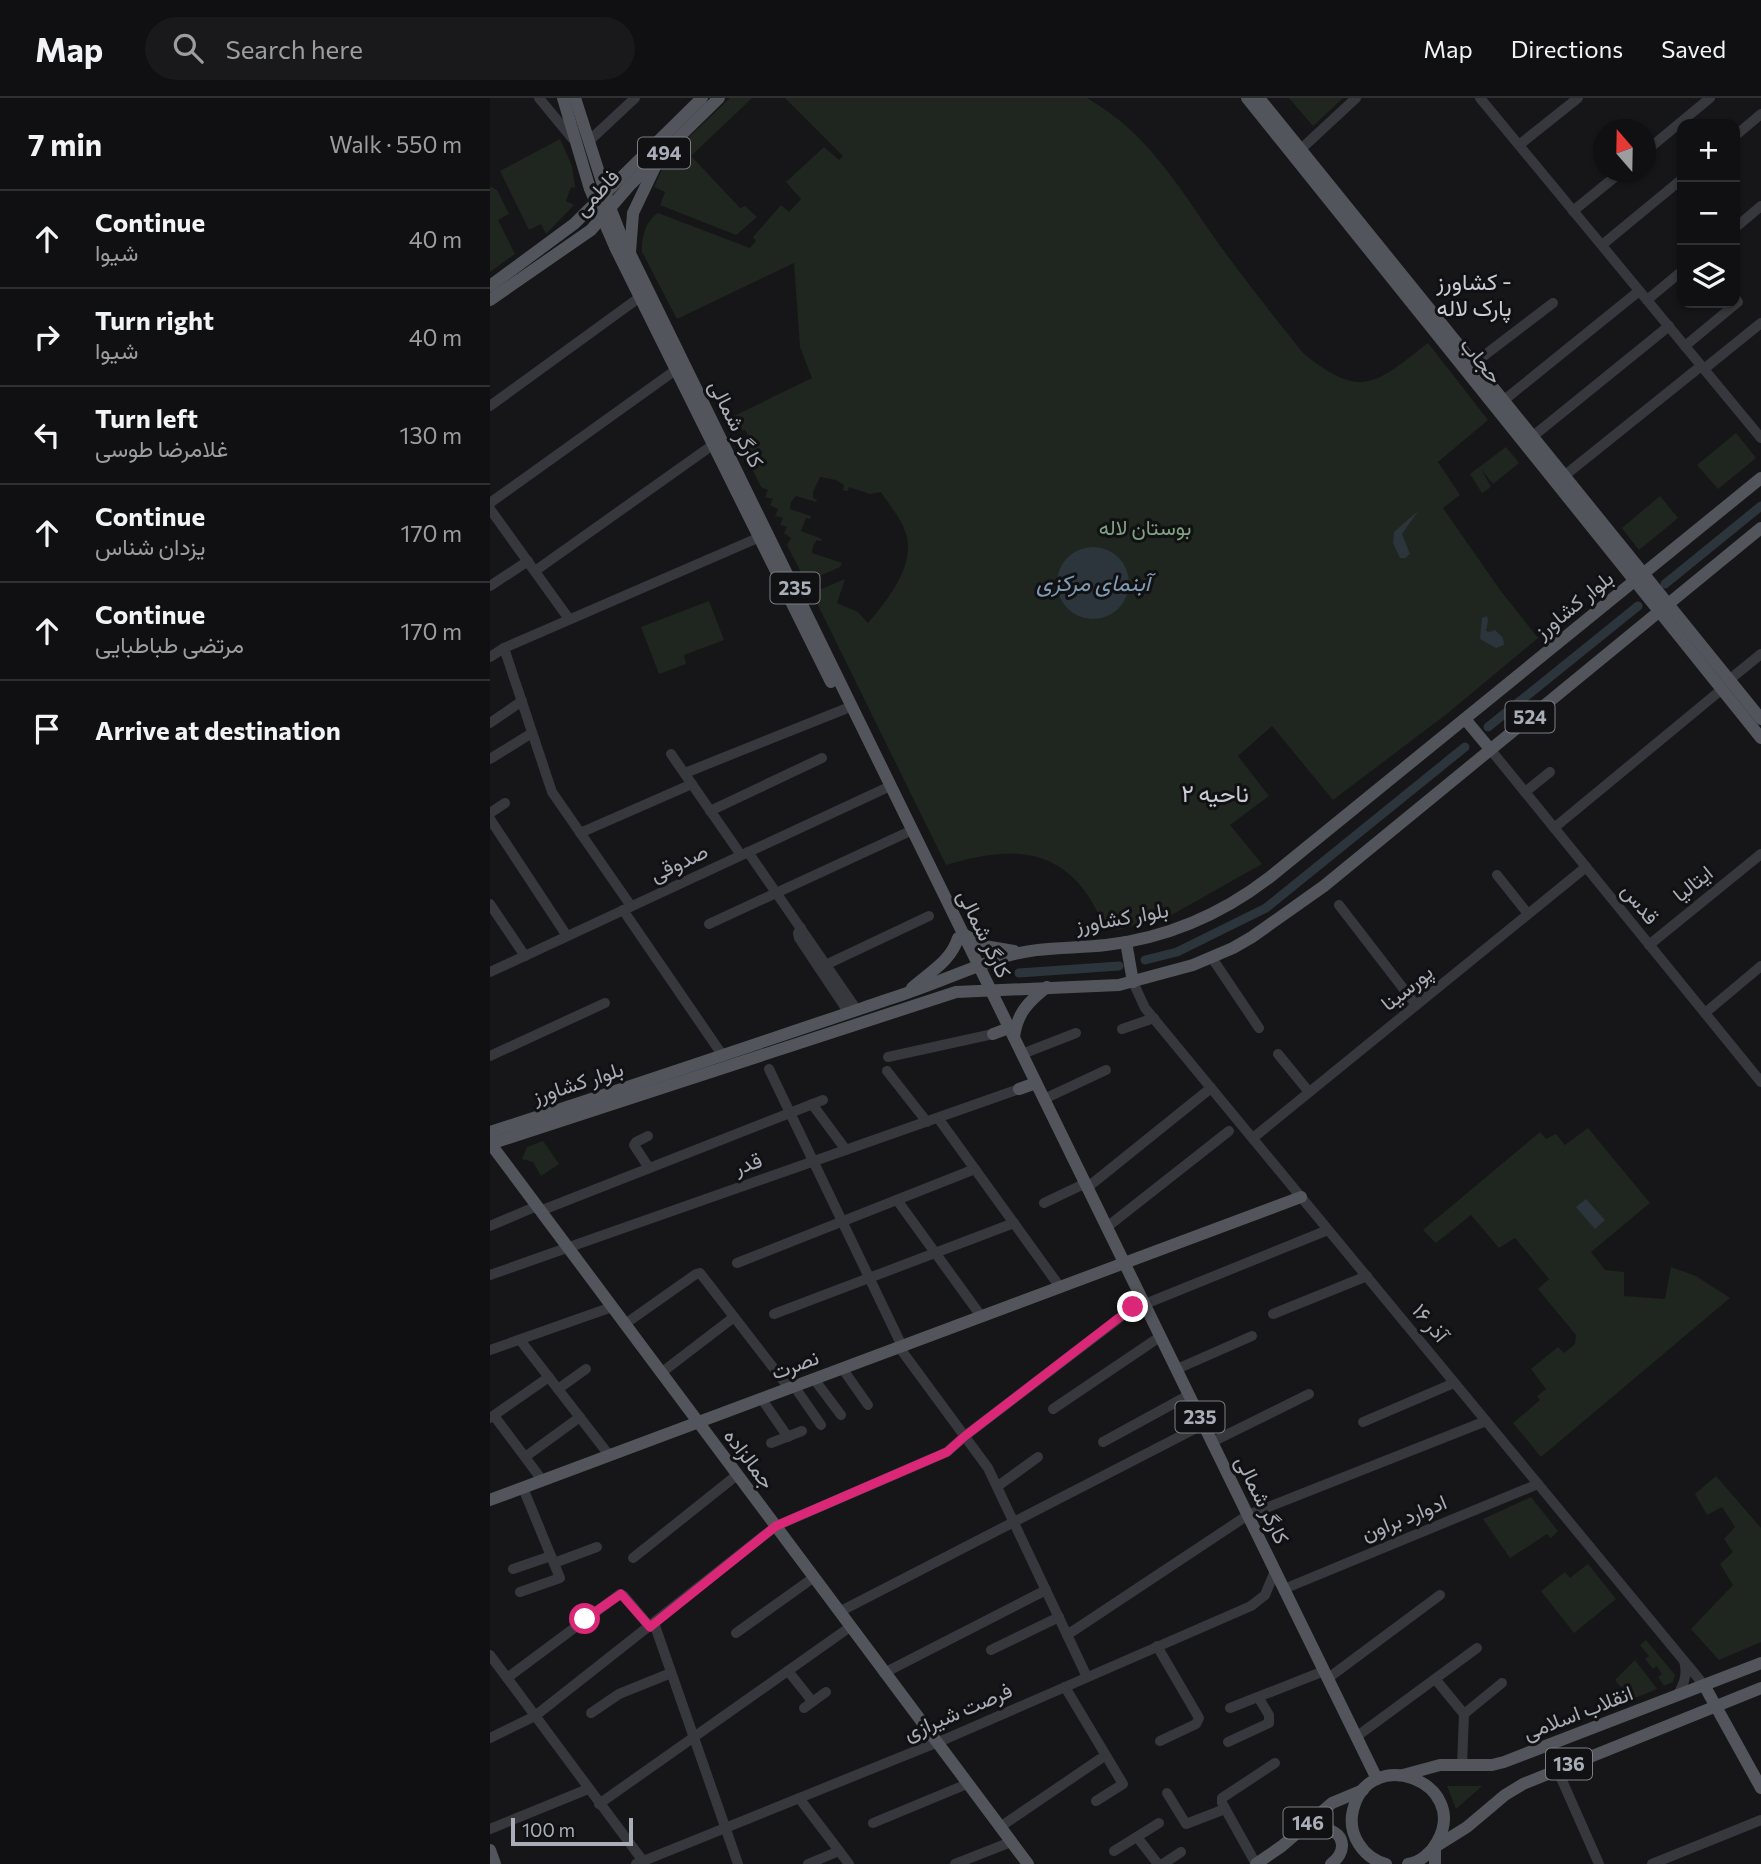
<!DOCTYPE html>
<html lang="en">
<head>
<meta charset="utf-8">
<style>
	:root { --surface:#101012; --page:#19191b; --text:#f1f3f6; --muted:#9c9d9f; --line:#303032 }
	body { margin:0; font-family:Commissioner,Vazirmatn,sans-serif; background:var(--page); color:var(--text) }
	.controls { position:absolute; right:21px; top:21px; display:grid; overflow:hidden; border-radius:14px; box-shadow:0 2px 5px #0004 }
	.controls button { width:63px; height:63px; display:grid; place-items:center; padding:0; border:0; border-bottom:2px solid var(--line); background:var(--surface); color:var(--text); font:35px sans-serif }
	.compass { position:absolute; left:1103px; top:21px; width:63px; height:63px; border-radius:50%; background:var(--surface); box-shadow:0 2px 5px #0004; rotate:340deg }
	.scale { position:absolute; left:21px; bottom:18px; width:122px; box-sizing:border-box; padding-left:7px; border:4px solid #a8adb8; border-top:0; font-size:19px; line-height:24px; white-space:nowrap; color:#a8adb8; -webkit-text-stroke:5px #111113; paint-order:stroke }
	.stop { position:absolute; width:21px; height:21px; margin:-16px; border:5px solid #db2777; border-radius:50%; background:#fff }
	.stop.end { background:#db2777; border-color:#fff; box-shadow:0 2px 7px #0008 }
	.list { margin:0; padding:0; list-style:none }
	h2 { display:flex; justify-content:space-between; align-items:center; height:91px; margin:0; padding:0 28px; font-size:30px }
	h2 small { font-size:23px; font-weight:400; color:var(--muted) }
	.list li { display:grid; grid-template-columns:46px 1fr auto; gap:21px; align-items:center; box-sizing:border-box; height:98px; padding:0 28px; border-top:2px solid var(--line) }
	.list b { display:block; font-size:26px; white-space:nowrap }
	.list p { margin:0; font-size:23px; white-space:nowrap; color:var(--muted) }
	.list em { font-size:23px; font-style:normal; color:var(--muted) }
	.icon { flex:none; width:38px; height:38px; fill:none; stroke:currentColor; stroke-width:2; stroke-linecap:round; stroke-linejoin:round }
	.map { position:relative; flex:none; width:1271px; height:1766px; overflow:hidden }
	header { display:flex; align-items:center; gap:42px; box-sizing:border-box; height:98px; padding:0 35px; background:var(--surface); border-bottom:2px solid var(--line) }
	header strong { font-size:33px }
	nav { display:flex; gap:38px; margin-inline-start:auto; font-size:24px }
	.search { width:490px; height:63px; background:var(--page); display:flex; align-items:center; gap:18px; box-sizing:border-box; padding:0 24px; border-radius:38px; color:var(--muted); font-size:26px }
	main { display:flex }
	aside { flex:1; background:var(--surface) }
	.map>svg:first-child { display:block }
</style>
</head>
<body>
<header>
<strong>Map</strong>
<div class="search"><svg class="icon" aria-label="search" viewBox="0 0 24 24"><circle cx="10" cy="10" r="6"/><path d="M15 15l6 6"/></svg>Search here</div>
<nav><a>Map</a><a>Directions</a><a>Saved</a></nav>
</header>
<main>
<aside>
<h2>7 min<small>Walk · 550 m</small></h2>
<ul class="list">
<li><svg class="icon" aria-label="ahead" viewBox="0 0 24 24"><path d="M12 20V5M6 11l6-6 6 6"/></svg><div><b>Continue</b><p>شیوا</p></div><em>40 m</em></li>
<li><svg class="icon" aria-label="right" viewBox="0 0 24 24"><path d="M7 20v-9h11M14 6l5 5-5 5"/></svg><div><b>Turn right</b><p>شیوا</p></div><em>40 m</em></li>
<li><svg class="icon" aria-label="left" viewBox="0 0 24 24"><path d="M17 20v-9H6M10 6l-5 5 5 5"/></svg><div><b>Turn left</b><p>غلامرضا طوسی</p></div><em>130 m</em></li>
<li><svg class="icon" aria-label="ahead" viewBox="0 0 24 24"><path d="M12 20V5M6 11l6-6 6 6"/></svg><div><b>Continue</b><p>یزدان شناس</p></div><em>170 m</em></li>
<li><svg class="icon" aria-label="ahead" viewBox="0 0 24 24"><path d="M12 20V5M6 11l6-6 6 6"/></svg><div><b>Continue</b><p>مرتضی طباطبایی</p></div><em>170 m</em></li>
<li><svg class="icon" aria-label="arrive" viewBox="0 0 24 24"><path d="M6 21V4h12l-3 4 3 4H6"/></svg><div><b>Arrive at destination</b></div></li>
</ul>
</aside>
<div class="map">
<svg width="1271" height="1766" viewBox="0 0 1271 1766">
	<rect width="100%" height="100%" fill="#161618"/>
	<g fill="#1e261f">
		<path d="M240 0H262L201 58 250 110 255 108 267 119 246 137 170 107 175 94 164 89 177 60Z"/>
		<path d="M295 0H597C659 36 688 88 728 145 755 182 784 219 813 255 871 302 884 287 938 245L998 322 948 364 970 397 953 410 1010 492 1048 540 958 615 843 702 782 628 748 658 779 698 740 727 772 766 678 819 626 832 625 829 613 831C609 814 601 801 591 788 554 744 505 753 456 767L322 495 355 481 347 505 368 514 378 525C397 503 426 467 416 436 412 421 399 407 391 394L380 396 359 389 358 393 353 392 354 387 346 382 330 379 323 394V400L327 402 326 404 306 398 301 404 300 411 321 418 320 421 316 420 311 433 332 441 331 443 327 442 323 448 322 455 352 465 350 469 316 484 297 447 301 440 294 435 297 429 290 427 293 420 285 418 288 411 280 407 283 401 275 399 278 392 271 389 251 348 258 343 259 338 255 332H249L244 318 322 280 310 249 304 165 187 221 152 154C151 140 156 122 168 115L260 150 266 143 263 139 291 107 299 114 311 101 296 84 334 49 349 62 353 58Z"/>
		<path d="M799 0H853L823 28Z"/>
		<path d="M70 41 82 68 85 90 81 89 76 103 84 107 56 136 51 126 39 132 10 73Z"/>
		<path d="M0 88 7 92 19 116 8 122 25 156 0 174Z"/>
		<path d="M1246 335 1266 360 1228 391 1207 367Z"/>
		<path d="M1016 349 1029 365 1003 386 991 371 1001 389 992 395 980 376Z"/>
		<path d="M1170 398 1188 420 1149 452 1132 430Z"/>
		<path d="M219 503 234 542 194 557 196 566 169 576 151 529Z"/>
		<path d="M1098 1030 1160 1105 1101 1154 1115 1172 1134 1174V1198L1175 1201 1181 1169 1206 1178 1240 1200 1051 1359 1023 1325 1050 1302 1047 1298 1056 1291 1041 1271 1068 1249 1074 1255 1085 1246 1086 1237 1048 1191 1059 1181 1025 1140 1009 1150 981 1117 946 1145 933 1132 1050 1034 1056 1041 1066 1036 1075 1047Z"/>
		<path d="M53 1043 69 1066 51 1078 43 1064 32 1061 37 1049Z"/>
		<path d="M1226 1378 1271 1430V1544L1229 1562 1201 1531 1243 1487 1230 1466 1243 1454 1234 1441 1245 1429 1232 1409 1217 1417 1205 1396Z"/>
		<path d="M1041 1399 1068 1433 1061 1440 1057 1436 1020 1460 993 1421Z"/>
		<path d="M1098 1466 1126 1501 1084 1535 1051 1493 1075 1474 1080 1480Z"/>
		<path d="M1156 1542 1185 1577 1183 1584 1174 1588 1168 1579 1172 1576 1167 1568 1163 1571 1155 1561 1159 1558 1150 1547Z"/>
		<path d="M1145 1562 1167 1591 1135 1604 1129 1598 1134 1593 1125 1582Z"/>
		<path d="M957 1688H992L966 1711Z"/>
	</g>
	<g fill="#2c353c">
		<path d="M928 413 912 436 920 456 915 460H910L903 445 904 434Z"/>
		<circle cx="603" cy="485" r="36"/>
		<path d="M997 518 998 523 996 533 999 534 1005 532 1013 540 1014 547 1006 550 990 541 992 520Z"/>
		<path d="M1096 1101 1115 1122 1105 1131 1086 1109Z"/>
	</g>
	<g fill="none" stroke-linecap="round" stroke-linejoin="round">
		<g stroke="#2c353c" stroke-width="9">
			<path d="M1175 486 1271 408"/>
			<path d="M998 629 1148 508"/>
			<path d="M655 862 687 854 776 810 975 649"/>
			<path d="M529 875 629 868"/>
		</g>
		<g stroke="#37383d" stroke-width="10">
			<path d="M49 0 82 40"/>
			<path d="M990 0 1271 340"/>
			<path d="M1245 38 1271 16"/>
			<path d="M99 43 145 0"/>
			<path d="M1029 47 1088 0"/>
			<path d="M810 52 866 0"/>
			<path d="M1156 53 1220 0"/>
			<path d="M1083 113 1131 74"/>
			<path d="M1245 130 1271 108"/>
			<path d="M1112 147 1192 81"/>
			<path d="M1157 202 1192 173"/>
			<path d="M1195 248 1248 204 1245 200"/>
			<path d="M983 266 1063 205"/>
			<path d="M1214 271 1271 225"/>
			<path d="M1013 303 1149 193"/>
			<path d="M0 308 150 199"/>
			<path d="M1042 339 1179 228"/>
			<path d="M1074 378 1211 268"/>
			<path d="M0 405 187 271"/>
			<path d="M0 411 79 521"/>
			<path d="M45 473 224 346"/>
			<path d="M0 488 38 463"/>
			<path d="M14 550 62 694 141 808"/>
			<path d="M0 559 14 550 270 439"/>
			<path d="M1239 582 1271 556"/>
			<path d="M0 625 32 603"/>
			<path d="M1000 651 1271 984"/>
			<path d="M181 656 251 757"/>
			<path d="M0 661 42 635"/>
			<path d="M195 675 355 611"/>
			<path d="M1035 694 1060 674"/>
			<path d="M220 713 332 660"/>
			<path d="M0 715 15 705"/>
			<path d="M0 721 77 838"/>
			<path d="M1064 730 1231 592"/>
			<path d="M90 735 202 686"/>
			<path d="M258 754 367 912"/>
			<path d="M1007 777 1038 816"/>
			<path d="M0 806 35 858"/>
			<path d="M849 807 926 907"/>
			<path d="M133 812 233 958"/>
			<path d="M219 826 416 735"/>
			<path d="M311 830 308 835 309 840 359 915"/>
			<path d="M1159 847 1271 756"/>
			<path d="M722 860 769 930"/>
			<path d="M329 870 439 818"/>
			<path d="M0 874 394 691"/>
			<path d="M643 884 655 910 1214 1587"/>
			<path d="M1215 915 1271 868"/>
			<path d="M632 931 664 920"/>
			<path d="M532 956 586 935"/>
			<path d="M788 956 819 994"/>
			<path d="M0 958 115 905"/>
			<path d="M398 959 503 936"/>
			<path d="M279 971 412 1248"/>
			<path d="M397 973 437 1024"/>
			<path d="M554 1001 616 972"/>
			<path d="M322 1006 356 1052"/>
			<path d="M448 1020 570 1189"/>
			<path d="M158 1038 146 1044 144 1047 159 1070"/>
			<path d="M763 1040 1096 769"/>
			<path d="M598 1089 721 990"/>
			<path d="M407 1102 491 1218"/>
			<path d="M554 1105 596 1085"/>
			<path d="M50 1113 333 1002"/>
			<path d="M0 1128 47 1108"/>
			<path d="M617 1129 739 1033"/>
			<path d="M247 1165 485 1071"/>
			<path d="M0 1177 529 991"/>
			<path d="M655 1206 838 1132"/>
			<path d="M284 1216 524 1125"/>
			<path d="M783 1216 877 1178"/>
			<path d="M135 1226 206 1176 210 1175 299 1290"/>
			<path d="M30 1242 119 1357"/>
			<path d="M409 1249 498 1370 597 1579"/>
			<path d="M0 1252 122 1209"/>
			<path d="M352 1270 378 1307"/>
			<path d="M687 1271 762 1238"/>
			<path d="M171 1275 244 1219"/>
			<path d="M324 1281 351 1317"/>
			<path d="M304 1288 331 1327"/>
			<path d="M68 1291 96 1271"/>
			<path d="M271 1300 298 1339"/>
			<path d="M563 1311 671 1238"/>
			<path d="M5 1319 52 1382"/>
			<path d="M0 1320 59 1279"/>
			<path d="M873 1324 964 1285"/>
			<path d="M613 1344 699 1297"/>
			<path d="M722 1344 819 1296"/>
			<path d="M281 1345 312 1333"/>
			<path d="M35 1359 90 1319"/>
			<path d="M508 1388 548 1359"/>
			<path d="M143 1460 247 1377"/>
			<path d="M64 1465 107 1449"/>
			<path d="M23 1471 61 1458"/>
			<path d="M794 1491 1048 1386"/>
			<path d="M30 1494 70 1480 33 1390"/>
			<path d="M349 1514 714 1326"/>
			<path d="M164 1525 248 1766"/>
			<path d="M246 1535 323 1480"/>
			<path d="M577 1537 758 1417 996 1323"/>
			<path d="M667 1548 709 1620 706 1626 670 1643"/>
			<path d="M501 1552 569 1519"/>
			<path d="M0 1557 153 1763"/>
			<path d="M298 1573 322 1603"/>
			<path d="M394 1575 556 1492"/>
			<path d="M17 1580 130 1496 134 1498 160 1529"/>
			<path d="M837 1581 950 1497"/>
			<path d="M946 1582 974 1616 972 1667"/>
			<path d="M575 1589 633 1686 606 1703"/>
			<path d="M1187 1598C1194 1586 1198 1576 1194 1563"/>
			<path d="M314 1610 336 1594"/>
			<path d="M740 1610 834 1573"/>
			<path d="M101 1615 129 1596 181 1575"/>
			<path d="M974 1616 1012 1585"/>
			<path d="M866 1639 987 1550"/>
			<path d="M0 1640 45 1618 286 1428 457 1354 475 1338 653 1202"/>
			<path d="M738 1644 779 1625V1617L768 1599"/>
			<path d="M1067 1671 1109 1766"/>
			<path d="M677 1695 696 1726 735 1711"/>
			<path d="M309 1700 359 1766"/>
			<path d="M109 1706 360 1529"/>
			<path d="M383 1725 477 1686"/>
			<path d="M510 1729 610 1661"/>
			<path d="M0 1731 98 1691"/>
			<path d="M647 1739 668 1766"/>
			<path d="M624 1753 669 1725"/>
			<path d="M146 1766 458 1640 761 1508 775 1497 785 1473"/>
			<path d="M318 1766 349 1753"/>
			<path d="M465 1766 521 1744"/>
			<path d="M673 1766 691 1754"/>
			<path d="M766 1766 732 1705V1700L785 1665"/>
			<path d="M1162 1766 1271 1722"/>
		</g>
		<g stroke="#53555c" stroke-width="12">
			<path d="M73 0 100 91 125 149 341 584"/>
			<path d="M85 0 121 112 130 135 887 1681"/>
			<path d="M757 0 1271 640"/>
			<path d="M769 0 1271 621"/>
			<path d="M140 154 143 115 165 69"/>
			<path d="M0 188 84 126 212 0"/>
			<path d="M0 202 101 132 139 88 229 0"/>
			<path d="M975 621 1000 651"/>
			<path d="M473 836 494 848 524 853"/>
			<path d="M636 844 643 884"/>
			<path d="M422 890C440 874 461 863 468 840"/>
			<path d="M503 936 519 930"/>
			<path d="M524 939C527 915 539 903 557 889"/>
			<path d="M529 991 546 985"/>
			<path d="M0 1034C140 989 278 942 417 895 449 884 480 870 511 860 545 848 581 851 616 847 677 840 732 816 780 779L1271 380"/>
			<path d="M0 1045 538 1766"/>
			<path d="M0 1046 466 894 629 887 703 867 743 850 762 839 834 788 1271 430"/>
			<path d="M0 1402 811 1099"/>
			<path d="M1214 1587 1271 1690"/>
			<path d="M913 1677 950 1667H1002L1014 1664 1271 1565"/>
			<path d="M812 1732C820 1731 828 1729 836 1731 857 1736 856 1755 841 1766"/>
			<path d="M0 1752 5 1766"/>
			<path d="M766 1766 792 1748 842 1705 873 1692"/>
			<path d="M896 1766C873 1760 857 1736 863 1712 879 1645 981 1685 947 1744 941 1755 930 1764 918 1766"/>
			<path d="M945 1766V1749L977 1729 1015 1697 1033 1686 1271 1590"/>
		</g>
	</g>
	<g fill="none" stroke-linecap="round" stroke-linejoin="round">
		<path stroke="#db2777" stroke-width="9" d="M95 1521 131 1496 160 1529 286 1428 457 1354 475 1338 643 1209"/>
	</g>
	<g text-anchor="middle" stroke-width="6" stroke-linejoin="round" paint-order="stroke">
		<g fill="#111113" stroke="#7b7e86" stroke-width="2">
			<rect x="148" y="39.5" width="52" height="31" rx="5"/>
			<rect x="280.5" y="474.5" width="49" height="31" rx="5"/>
			<rect x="1015.5" y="603.5" width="49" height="31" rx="5"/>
			<rect x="685.5" y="1303.5" width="49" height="31" rx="5"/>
			<rect x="1056" y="1650.5" width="46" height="31" rx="5"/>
			<rect x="793.5" y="1709.5" width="49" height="31" rx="5"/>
		</g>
		<g font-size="19" font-weight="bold" fill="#a8adb8">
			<text x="174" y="62">494</text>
			<text x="305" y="497">235</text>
			<text x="1040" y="626">524</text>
			<text x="710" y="1326">235</text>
			<text x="1079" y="1673">136</text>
			<text x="818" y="1732">146</text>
		</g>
		<g font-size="21" fill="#a8adb8" stroke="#111113">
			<text transform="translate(107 95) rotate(-47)" y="7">فاطمی</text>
			<text transform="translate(991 263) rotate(51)" y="7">حجاب</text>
			<text transform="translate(246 326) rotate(63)" y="7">کارگر شمالی</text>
			<text transform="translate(1084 507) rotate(-39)" y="7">بلوار کشاورز</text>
			<text transform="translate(189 765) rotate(-25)" y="7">صدوقی</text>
			<text transform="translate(1203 786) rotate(-39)" y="7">ایتالیا</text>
			<text transform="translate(1150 806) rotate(51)" y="7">قدس</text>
			<text transform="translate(632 820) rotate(-10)" y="7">بلوار کشاورز</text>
			<text transform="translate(494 836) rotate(64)" y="7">کارگر شمالی</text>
			<text transform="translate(917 890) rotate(-39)" y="7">پورسینا</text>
			<text transform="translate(88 985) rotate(-18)" y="7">بلوار کشاورز</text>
			<text transform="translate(258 1066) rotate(-19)" y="7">قدر</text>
			<text transform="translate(940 1225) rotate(50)" y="7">۱۶ آذر</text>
			<text transform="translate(305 1267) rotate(-20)" y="7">نصرت</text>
			<text transform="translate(259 1361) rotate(53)" y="7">جمالزاده</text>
			<text transform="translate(772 1402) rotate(64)" y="7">کارگر شمالی</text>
			<text transform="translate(914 1420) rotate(-22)" y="7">ادوارد براون</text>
			<text transform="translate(468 1614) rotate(-23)" y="7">فرصت شیرازی</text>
			<text transform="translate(1088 1615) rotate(-21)" y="7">انقلاب اسلامی</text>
		</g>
		<g font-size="21" fill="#7fa381" stroke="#111113">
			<text x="655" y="437">بوستان لاله</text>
		</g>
		<g font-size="23" fill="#c9ccd4" stroke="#111113">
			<text x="984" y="192">کشاورز -<tspan x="984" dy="26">پارک لاله</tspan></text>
		</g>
		<g font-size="23" font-style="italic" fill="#7f9bb3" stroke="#111113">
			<text x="603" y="493">آبنمای مرکزی</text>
		</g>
		<g font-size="24" fill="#c9ccd4" stroke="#111113">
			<text x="725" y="704">ناحیه ۲</text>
		</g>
	</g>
</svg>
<div class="controls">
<button>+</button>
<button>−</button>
<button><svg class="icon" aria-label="layers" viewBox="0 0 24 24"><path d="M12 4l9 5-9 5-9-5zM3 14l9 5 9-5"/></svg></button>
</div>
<svg class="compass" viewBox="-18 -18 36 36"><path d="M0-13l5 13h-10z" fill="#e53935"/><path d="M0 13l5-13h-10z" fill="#9c9d9f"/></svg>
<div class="scale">100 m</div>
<div class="stop" style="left:95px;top:1521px"></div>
<div class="stop end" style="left:643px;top:1209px"></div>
</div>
</main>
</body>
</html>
